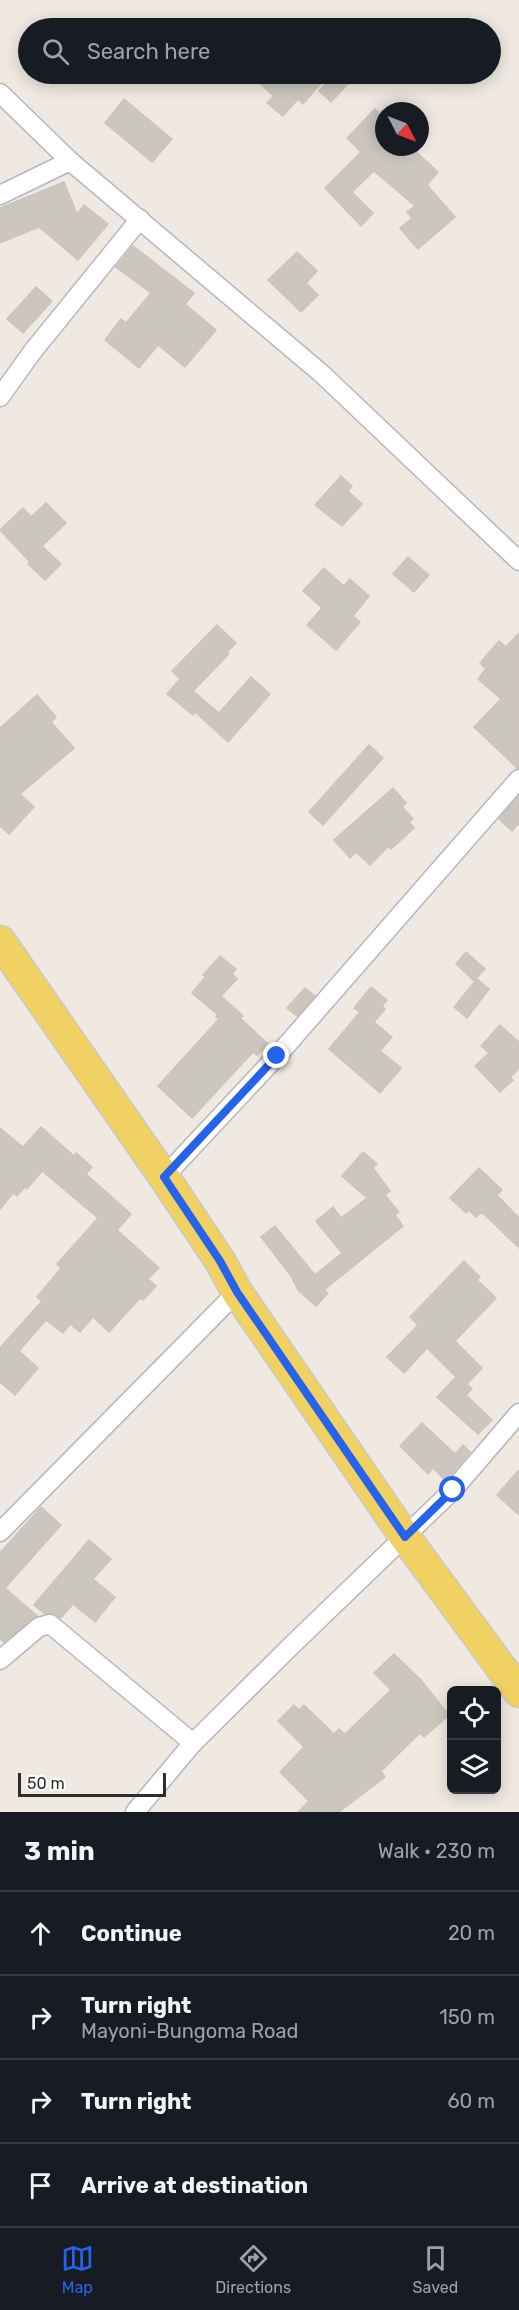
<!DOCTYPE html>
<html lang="en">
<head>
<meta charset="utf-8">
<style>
	:root { --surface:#171b24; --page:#242831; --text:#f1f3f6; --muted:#9ea1a6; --line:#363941; --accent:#2563eb }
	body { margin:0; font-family:Rubik,sans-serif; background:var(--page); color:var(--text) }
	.controls { position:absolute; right:18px; bottom:18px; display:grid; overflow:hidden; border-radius:9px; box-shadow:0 3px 15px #0003 }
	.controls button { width:54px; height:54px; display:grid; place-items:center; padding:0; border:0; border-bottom:2px solid var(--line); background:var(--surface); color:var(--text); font:30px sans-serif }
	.compass { position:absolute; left:375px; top:102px; width:54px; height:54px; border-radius:50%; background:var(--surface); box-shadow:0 3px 15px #0003; rotate:132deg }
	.scale { position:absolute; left:18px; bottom:15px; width:148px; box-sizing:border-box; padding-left:6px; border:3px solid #2e2e2e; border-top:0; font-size:16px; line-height:21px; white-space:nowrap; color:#2e2e2e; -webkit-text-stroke:4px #fff; paint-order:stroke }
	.stop { position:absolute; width:18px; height:18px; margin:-14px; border:4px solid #2563eb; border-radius:50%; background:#fff }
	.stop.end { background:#2563eb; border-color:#fff; box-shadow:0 2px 6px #0008 }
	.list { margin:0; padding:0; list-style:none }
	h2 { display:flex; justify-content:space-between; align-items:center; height:78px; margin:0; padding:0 24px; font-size:26px }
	h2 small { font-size:20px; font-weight:400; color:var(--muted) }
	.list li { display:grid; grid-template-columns:39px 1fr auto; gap:18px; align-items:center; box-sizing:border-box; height:84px; padding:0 24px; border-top:2px solid var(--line) }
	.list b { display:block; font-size:22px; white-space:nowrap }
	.list p { margin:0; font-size:20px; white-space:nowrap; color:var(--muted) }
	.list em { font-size:20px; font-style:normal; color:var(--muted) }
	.icon { flex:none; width:33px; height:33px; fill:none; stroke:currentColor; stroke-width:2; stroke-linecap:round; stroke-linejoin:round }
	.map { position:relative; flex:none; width:519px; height:1812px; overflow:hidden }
	.search { position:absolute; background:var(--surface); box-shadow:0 3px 15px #0003; left:18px; right:18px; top:18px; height:66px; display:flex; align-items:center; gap:15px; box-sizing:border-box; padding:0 21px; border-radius:33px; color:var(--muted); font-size:22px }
	.sheet { height:414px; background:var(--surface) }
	nav { display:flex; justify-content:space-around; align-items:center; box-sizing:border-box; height:84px; border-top:2px solid var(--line); background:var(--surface); font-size:16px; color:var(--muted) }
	nav a { display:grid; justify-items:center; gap:3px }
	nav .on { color:var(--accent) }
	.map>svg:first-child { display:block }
</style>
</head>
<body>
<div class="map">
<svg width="519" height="1812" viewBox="0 0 519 1812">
	<rect width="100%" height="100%" fill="#efe9e1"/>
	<g fill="#cbc7bf" stroke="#cbc5ba" stroke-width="1.5">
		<path d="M249 74H308L320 84 303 104 298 99 283 116 267 103 274 96Z"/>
		<path d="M335 74H357L331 102 319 91Z"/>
		<path d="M124 99 172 139 152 162 105 123Z"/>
		<path d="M375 109 384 118V147H411L438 172 427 185 455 217 418 249 400 228 412 218 407 212 415 206 374 171 352 192 373 213 361 226 325 188 361 152 347 138Z"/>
		<path d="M64 182 77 214 84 205 108 224 78 260 39 227 0 243V208Z"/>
		<path d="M133 246 194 293 185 304 216 330 185 367 158 345 139 368 105 340 121 319 126 323 151 293 116 267Z"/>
		<path d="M297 252 317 271 306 283 318 295 301 312 268 280Z"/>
		<path d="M36 287 52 301 23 333 7 319Z"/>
		<path d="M341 476 352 486 348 491 362 504 342 526 315 505Z"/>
		<path d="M46 503 66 523 42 546 61 564 45 580 28 564 30 562 0 530 23 508 31 517Z"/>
		<path d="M408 557 429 575 414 592 393 574Z"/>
		<path d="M324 568 344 586 350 579 369 596 353 616 360 622 336 650 307 625 322 608 303 591Z"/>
		<path d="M217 625 236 643 227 652 229 654 193 691 219 713 251 677 270 694 228 742 195 712 193 715 167 694 180 679 172 671Z"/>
		<path d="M519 633V768H517L474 727 501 699 478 679 486 669 480 663 499 641 506 647Z"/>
		<path d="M37 695 56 717 51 722 74 748 20 794 34 807 9 834 0 826V728Z"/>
		<path d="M369 745 383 758 323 825 309 812Z"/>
		<path d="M393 788 406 803 402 807 413 819 409 822 414 828 391 849 389 846 370 865 356 852 350 858 334 840Z"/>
		<path d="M519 796V823L512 831 499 819Z"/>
		<path d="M466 952 485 969 474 981 456 964Z"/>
		<path d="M220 956 236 969 232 974 237 979 221 996 243 1016 240 1018 268 1044 257 1055 253 1052 192 1118 158 1086 219 1019 216 1017 218 1015 192 993 206 976 203 975Z"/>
		<path d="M477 979 489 989 467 1018 454 1007Z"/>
		<path d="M371 987 387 1000 382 1006 385 1009 374 1022 392 1037 380 1051 401 1068 380 1093 329 1049 360 1012 354 1008Z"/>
		<path d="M305 988 315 996 297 1016 287 1008Z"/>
		<path d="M500 1025 519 1042V1068L510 1078 513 1080 500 1092 475 1066 489 1053 481 1046Z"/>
		<path d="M41 1127 74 1156 76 1153 92 1167 86 1174 131 1214 117 1230 159 1268 148 1279 156 1286 143 1300 140 1298 109 1332 93 1317 80 1332 70 1324 63 1333 46 1320 19 1351 38 1368 15 1395 0 1382V1348L42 1301 37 1297 61 1268 57 1264 98 1218 42 1171 27 1189 25 1187 17 1196 13 1193 0 1209V1128L23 1147Z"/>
		<path d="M363 1152 377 1164 373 1168 390 1191 385 1195 399 1212 395 1215 403 1226 324 1290 328 1293 316 1306 298 1290 291 1276 261 1237 275 1226 315 1275 342 1253 316 1221 333 1207 341 1218 367 1198 342 1176Z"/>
		<path d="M479 1168 502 1190 497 1195 519 1218V1248L485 1215 481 1213 476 1217 469 1210 466 1213 450 1198Z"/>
		<path d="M464 1261 480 1277 477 1280 496 1298 455 1341 482 1368 467 1384 472 1389 466 1395 492 1420 478 1434 437 1397 456 1377 427 1348 404 1373 387 1357 418 1325 410 1317Z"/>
		<path d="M422 1423 455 1454 463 1445 470 1452 446 1481 433 1468 428 1474 400 1446Z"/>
		<path d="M519 1470V1515L497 1495Z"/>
		<path d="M41 1507 61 1525 5 1588 37 1616 4 1642 0 1639V1553Z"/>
		<path d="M89 1540 111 1559 93 1579 115 1597 95 1622 73 1604 61 1618 53 1613 45 1614 34 1605Z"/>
		<path d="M394 1654 420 1679 449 1715 424 1737 420 1733 381 1771 385 1777 339 1812H298L309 1801 280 1772 304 1747 278 1721 294 1705 299 1710 304 1705 334 1734 339 1729 345 1734 391 1690 374 1673Z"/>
	</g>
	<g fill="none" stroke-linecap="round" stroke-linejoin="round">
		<g stroke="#b4b7c1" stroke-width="21">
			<g id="minor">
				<path d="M0 93 70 161 322 374 519 561"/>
				<path d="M0 195 70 161"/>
				<path d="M0 397 33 351 140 219"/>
				<path d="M164 1177 277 1056 519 779"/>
				<path d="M0 1532 237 1292"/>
				<path d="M0 1660 39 1627 50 1624 193 1743"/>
				<path d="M135 1812 193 1743 293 1644 453 1490 519 1413"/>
			</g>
		</g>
		<g stroke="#c9c9c9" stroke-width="33">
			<path id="primary" d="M0 941 164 1177 220 1261 237 1292 405 1537 519 1692"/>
		</g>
		<use href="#minor" stroke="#fff" stroke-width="18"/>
		<use href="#primary" stroke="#f2d163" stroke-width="30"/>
	</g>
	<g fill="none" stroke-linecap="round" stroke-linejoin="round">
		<path stroke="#2563eb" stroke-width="8" d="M277 1056 164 1177 220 1261 237 1292 405 1537 453 1490"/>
	</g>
</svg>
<div class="controls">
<button><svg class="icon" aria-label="locate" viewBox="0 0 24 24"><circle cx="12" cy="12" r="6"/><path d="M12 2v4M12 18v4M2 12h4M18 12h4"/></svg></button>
<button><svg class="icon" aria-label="layers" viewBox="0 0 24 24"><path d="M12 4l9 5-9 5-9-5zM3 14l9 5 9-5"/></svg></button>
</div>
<svg class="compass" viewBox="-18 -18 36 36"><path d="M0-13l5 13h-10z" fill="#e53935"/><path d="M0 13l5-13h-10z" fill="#9ea1a6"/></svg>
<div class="scale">50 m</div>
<div class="stop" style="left:453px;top:1490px"></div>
<div class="stop end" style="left:277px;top:1056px"></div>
<div class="search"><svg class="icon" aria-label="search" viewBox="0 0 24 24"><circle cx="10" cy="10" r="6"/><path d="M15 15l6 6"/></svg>Search here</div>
</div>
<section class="sheet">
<h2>3 min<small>Walk · 230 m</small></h2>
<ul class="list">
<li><svg class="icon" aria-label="ahead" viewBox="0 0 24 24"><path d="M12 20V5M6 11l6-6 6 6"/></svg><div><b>Continue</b></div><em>20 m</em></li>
<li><svg class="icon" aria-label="right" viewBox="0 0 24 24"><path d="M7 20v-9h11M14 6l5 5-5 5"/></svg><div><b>Turn right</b><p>Mayoni-Bungoma Road</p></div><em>150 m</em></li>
<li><svg class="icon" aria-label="right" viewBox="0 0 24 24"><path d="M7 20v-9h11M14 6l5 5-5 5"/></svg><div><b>Turn right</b></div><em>60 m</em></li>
<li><svg class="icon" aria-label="arrive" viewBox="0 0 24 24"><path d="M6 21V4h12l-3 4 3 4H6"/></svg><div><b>Arrive at destination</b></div></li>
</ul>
</section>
<nav>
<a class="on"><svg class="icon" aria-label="map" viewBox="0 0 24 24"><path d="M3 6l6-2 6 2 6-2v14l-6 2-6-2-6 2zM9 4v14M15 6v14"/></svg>Map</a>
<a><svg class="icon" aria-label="directions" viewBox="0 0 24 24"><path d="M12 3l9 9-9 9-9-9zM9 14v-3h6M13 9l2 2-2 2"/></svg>Directions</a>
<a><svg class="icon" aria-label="saved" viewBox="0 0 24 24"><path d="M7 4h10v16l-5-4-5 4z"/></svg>Saved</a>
</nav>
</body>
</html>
